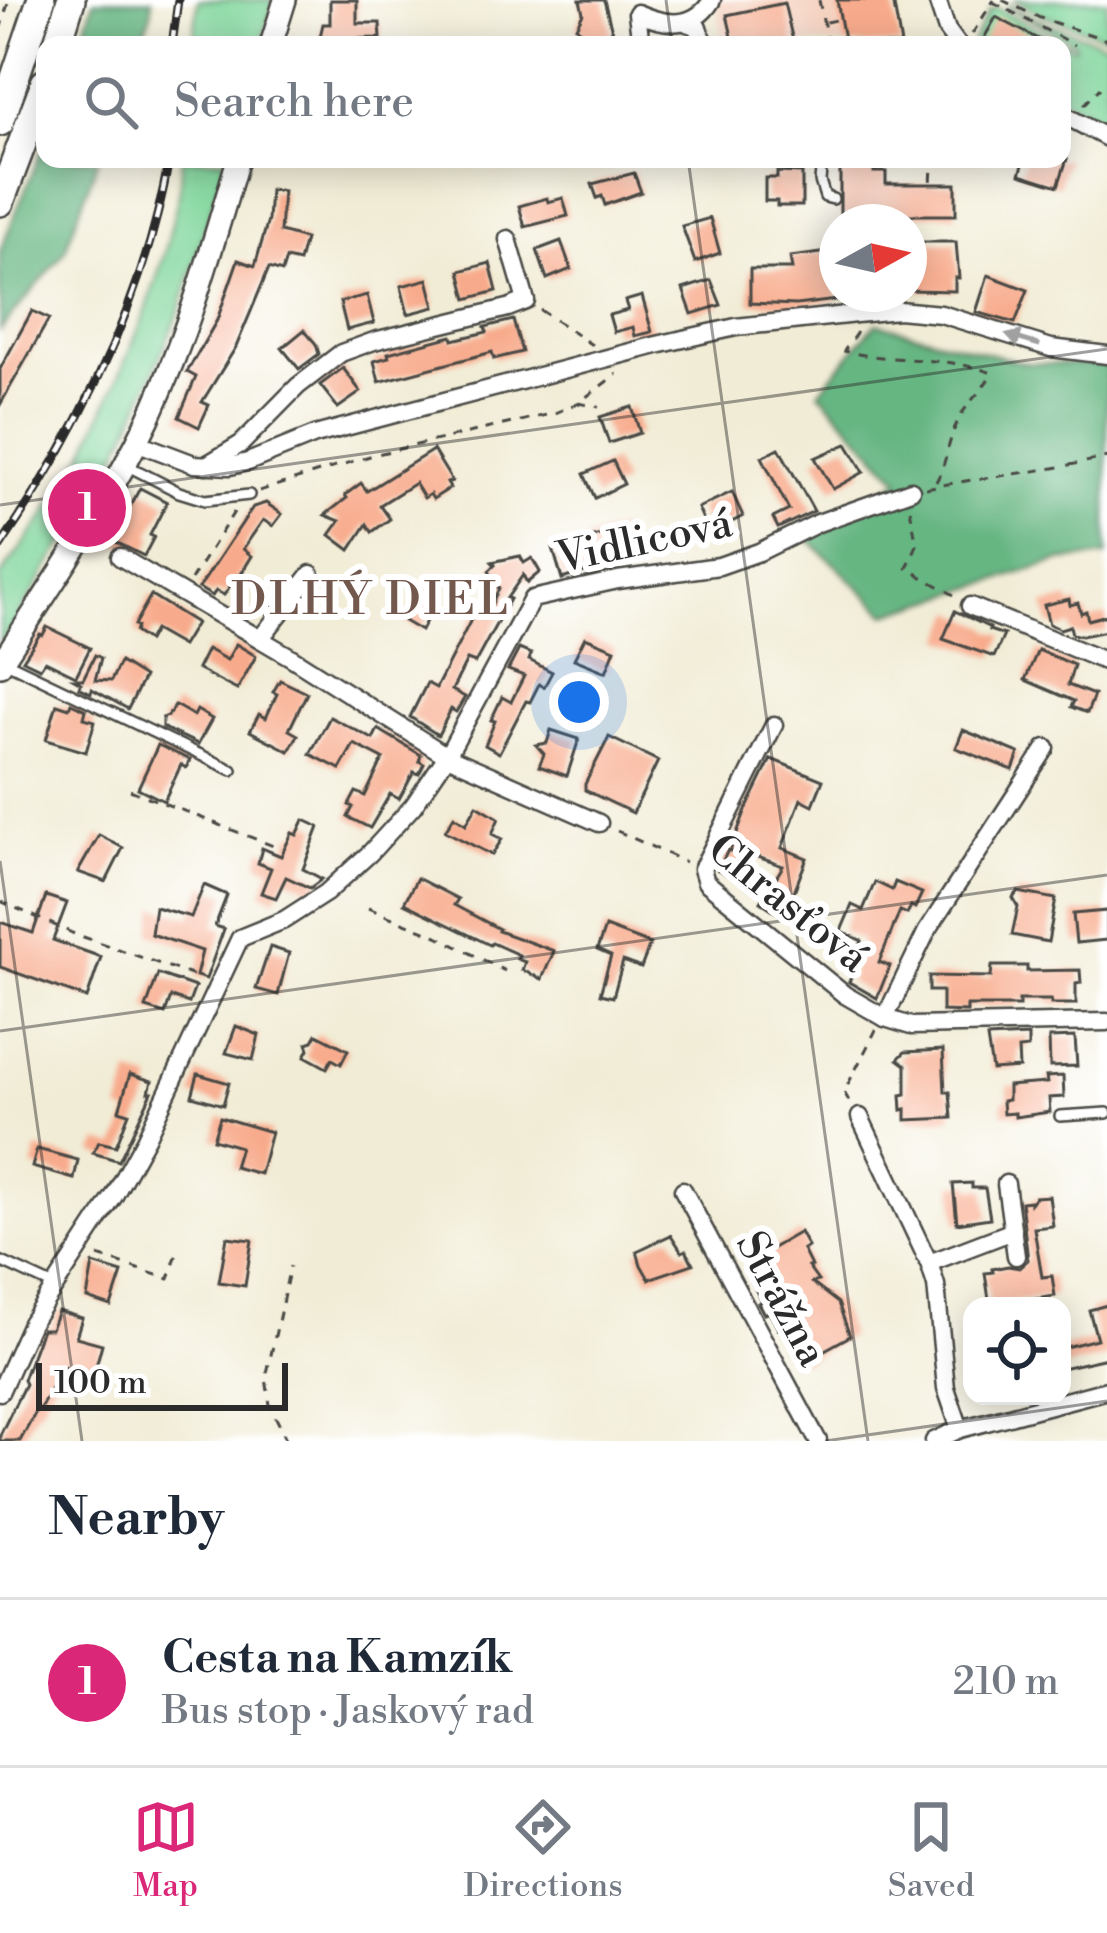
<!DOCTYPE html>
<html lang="en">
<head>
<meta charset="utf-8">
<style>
	:root { --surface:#fff; --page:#f6f6f7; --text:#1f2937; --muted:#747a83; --line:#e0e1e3; --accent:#db2777 }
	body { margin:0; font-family:"Libre Bodoni",serif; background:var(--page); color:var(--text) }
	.controls { position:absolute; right:36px; bottom:36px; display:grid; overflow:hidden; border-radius:24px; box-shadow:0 6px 30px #0003 }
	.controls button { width:108px; height:108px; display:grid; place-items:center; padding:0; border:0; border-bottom:3px solid var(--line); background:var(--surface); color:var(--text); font:60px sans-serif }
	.compass { position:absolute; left:819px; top:204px; width:108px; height:108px; border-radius:50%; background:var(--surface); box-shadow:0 6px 30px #0003; rotate:82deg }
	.scale { position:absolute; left:36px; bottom:30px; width:252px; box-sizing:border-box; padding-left:12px; border:6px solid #2b2b2b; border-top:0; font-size:33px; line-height:42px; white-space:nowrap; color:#2b2b2b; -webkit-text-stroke:9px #fff; paint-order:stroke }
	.you { position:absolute; left:579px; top:702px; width:42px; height:42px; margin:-30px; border:9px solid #fff; border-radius:50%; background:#1a73e8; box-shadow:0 0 0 18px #1a73e833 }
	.badge { display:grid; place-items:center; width:78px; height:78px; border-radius:50%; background:var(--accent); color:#fff; font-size:39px; font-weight:700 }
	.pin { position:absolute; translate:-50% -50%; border:6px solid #fff; box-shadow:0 3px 12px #0006 }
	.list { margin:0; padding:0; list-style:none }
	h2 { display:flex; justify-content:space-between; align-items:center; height:156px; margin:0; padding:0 48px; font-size:51px }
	h2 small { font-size:39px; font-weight:400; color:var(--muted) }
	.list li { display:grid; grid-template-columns:78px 1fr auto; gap:36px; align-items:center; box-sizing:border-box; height:168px; padding:0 48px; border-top:3px solid var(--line) }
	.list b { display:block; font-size:45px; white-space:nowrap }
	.list p { margin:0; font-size:39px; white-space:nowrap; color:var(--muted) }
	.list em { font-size:39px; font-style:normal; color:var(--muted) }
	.icon { flex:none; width:66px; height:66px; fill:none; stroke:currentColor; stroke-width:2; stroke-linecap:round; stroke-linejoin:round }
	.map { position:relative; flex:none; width:1107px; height:1441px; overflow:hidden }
	.search { position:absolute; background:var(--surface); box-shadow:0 6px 30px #0003; left:36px; right:36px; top:36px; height:132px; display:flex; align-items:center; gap:30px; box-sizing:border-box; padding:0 42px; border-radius:24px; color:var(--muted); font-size:45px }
	.sheet { height:324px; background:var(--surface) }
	nav { display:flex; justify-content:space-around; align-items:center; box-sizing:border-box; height:168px; border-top:3px solid var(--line); background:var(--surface); font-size:33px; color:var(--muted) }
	nav a { display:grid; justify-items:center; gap:6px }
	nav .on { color:var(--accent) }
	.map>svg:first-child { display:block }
</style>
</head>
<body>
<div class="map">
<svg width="1107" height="1441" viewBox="0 0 1107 1441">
	<rect width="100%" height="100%" fill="#fff"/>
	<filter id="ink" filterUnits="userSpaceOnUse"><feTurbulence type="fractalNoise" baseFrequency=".00833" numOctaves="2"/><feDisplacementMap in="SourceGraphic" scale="24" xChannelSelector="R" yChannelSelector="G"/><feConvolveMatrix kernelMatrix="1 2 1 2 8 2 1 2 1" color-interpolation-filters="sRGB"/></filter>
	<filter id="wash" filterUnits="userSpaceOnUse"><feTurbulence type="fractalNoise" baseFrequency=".004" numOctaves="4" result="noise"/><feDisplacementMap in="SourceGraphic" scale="48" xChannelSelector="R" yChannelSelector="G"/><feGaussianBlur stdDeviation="2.7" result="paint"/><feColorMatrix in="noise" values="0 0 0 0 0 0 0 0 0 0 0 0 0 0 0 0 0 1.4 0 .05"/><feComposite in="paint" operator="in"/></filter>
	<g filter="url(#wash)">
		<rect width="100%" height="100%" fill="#f1ecd5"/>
		<path fill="#f5d3c1" d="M716 0H893L901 44 723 45Z"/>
		<g fill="#7ed59a" stroke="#548062" stroke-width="3">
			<path d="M198 0H274L261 45H193Z"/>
			<path d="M1013 0H1107V37L1044 15Z"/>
			<path d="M1009 5 1038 20 1107 44V123L1062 98V45H976L973 42 989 11 996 8 1074 48 1075 43 1008 7Z"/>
			<path d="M182 159H226L180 310 128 432 115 459 0 646V577L44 517 84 454 116 383 145 314 165 252 179 193Z"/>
		</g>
		<g fill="#66b682" stroke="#487056" stroke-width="3">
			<path d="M94 0H152L151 14 139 45H80Z"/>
			<path d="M45 142V159H98L64 253 0 330V251Z"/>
			<path d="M876 323 1025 363 1107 365V556L1060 561 887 614 806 537 900 480 819 392Z"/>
		</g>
		<g id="blocks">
			<g fill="#f8ab8c">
				<path d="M330 0H357V23H380L381 38 340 39 339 45H318L323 24H330Z"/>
				<path d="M580 0H604L613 35 603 40 599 38 582 40 581 31 576 27 583 13Z"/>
				<path d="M837 0H893L901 45H845Z"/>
				<path d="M784 3 794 45H734L727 15Z"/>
				<path d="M996 17 1017 28 1049 45H993L983 40Z"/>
				<path d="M1025 159H1067L1058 186 1020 174Z"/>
				<path d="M840 169H874V172H886V184H956V215H840Z"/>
				<path d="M777 172 802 173V206H777V201H765V178H777Z"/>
				<path d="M634 173 641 192 605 205 602 196 597 198 592 184Z"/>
				<path d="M270 190 283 191 280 232 305 239 299 262 286 259 282 272 269 268 236 347 202 402 209 405 199 427 179 417 196 377 187 372 217 320 238 260 255 266 268 220Z"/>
				<path d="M547 198 548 202 563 198 568 216 525 227 519 206Z"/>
				<path d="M710 218 720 253 695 262 682 226Z"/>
				<path d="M561 241 571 269 547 279 537 250Z"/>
				<path d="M909 242H956L959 278H955V291L909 290Z"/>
				<path d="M837 251V300L796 305 750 303V269H792L790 257Z"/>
				<path d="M490 263 497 291 467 299 460 271Z"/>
				<path d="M988 275 1028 290 1015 323 976 312Z"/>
				<path d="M428 279 435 307 408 314 401 286Z"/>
				<path d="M711 280 721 305 692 314 683 289Z"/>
				<path d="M367 295 374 323 347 330 340 302Z"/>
				<path d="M642 296 652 332 635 336 633 327 614 332 609 315 628 310 625 301Z"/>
				<path d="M32 311 49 319 0 405V369Z"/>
				<path d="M513 320 522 352 494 359 492 352 379 382 374 361 389 357 388 353 452 336 453 340 487 332 485 327Z"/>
				<path d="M304 330 316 344 319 354 299 369 282 348Z"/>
				<path d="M343 368 361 392 338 408 320 385Z"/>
				<path d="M632 407 640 433 609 443 600 417Z"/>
				<path d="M847 444 864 472 833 489 815 458Z"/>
				<path d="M779 448 814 511 778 528 773 518 789 510 762 457Z"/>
				<path d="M433 450 452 481 447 483 450 488 433 499 430 494 424 498 415 483 380 505 390 519 372 532 367 524 350 550 330 535 340 521 325 515 347 498 345 495 361 483 367 491Z"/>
				<path d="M613 461 624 484 595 498 584 474Z"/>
				<path d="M140 488 167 502 150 535 154 537 144 556 112 540Z"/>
				<path d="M732 492 743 516 715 531 712 523 706 526 698 508Z"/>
				<path d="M266 503 282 514 273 526 263 520 243 549 252 556 233 587 230 586 224 595 216 591 212 596 199 588 253 507Z"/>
				<path d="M620 529 629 558 562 579 553 549 588 542 587 539Z"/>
				<path d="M520 556 524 563 532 558 540 572 527 583 523 575 507 598 510 599 475 663 467 660 452 690 465 697 456 712 451 709 438 735 410 717 427 683 436 688 480 602 490 608 499 588 489 571 495 565 492 562Z"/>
				<path d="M420 588 437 599 421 631 404 621Z"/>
				<path d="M151 595 196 623 182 646 154 630 148 641 135 632 137 627 134 625Z"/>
				<path d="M1069 599 1070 605 1078 603 1081 613 1086 611 1088 620 1107 615V631L1081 636 1072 634 1070 626 1060 629 1049 624 1044 605Z"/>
				<path d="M955 611 990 628 989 630 1004 635 994 657 943 639Z"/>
				<path d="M47 627 90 648 76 676 45 661 40 668 23 660 40 634 43 635Z"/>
				<path d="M585 637 615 649 606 672 574 659Z"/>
				<path d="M236 644 256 656 237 690 197 669 207 649 227 660Z"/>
				<path d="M519 649 531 654 529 660 552 672 544 687 539 684 530 702 526 701 499 753 485 745 495 721 491 720 502 697 511 702 524 676 508 670Z"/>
				<path d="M1038 650 1074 665 1068 685 1094 695 1087 713 1071 707 1074 701 1025 680Z"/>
				<path d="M95 655 101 658 95 680 111 681 120 662 144 677 128 709 92 689 91 693 79 687 81 683 74 679H83Z"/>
				<path d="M280 680 307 693 289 730 298 735 289 751 250 731 259 714 266 718 277 694 273 692Z"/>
				<path d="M71 703 86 710 84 718 95 721 86 752 46 740 57 704 69 708Z"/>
				<path d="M175 705 194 716 197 710 212 719 198 744 162 727V718L168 716Z"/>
				<path d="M330 717 373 739 378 729 421 755 419 761 424 764 419 774 414 772 399 799 390 794 370 828 348 817 353 807 349 805 356 792 365 796 383 759 354 744 340 769 310 754Z"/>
				<path d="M551 730 579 739 567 776 539 766 544 754 536 745 547 743Z"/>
				<path d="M963 730 1019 753 1013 770 956 748Z"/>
				<path d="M609 737 658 761 633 813 585 790V784Z"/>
				<path d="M158 745 190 760 186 768 181 765 164 801 138 788Z"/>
				<path d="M771 759 823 780 813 805 801 799 782 848 807 858 784 917 761 902 783 866 749 854 739 881 718 870 728 850 730 851 745 812Z"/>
				<path d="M477 805 499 818 492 834 502 839 492 855 445 831 454 816 466 824Z"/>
				<path d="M304 820 319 827 303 869 322 879 310 888 286 877 276 898 261 893 271 868 258 863 262 848 281 856 292 833 297 835Z"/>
				<path d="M99 835 123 848 106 882 78 872Z"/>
				<path d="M417 878 458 899 454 905 499 929 498 931 554 951 542 979 522 970 525 962 517 959 519 955 492 943 490 945 404 903Z"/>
				<path d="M875 882 892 890 895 882 922 893 915 908 911 906 907 914 900 911 879 962 890 966 877 998 849 982 853 972 850 971 862 941 841 931 852 905 863 910Z"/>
				<path d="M204 885 227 895 215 926 224 929 206 979 196 976 202 951 151 934 155 907 191 917Z"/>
				<path d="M1018 892 1056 899 1048 942 1012 935 1018 907 1013 898Z"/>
				<path d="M46 896 67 903 53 940 101 957 87 998 0 967V922L33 933Z"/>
				<path d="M1107 911V940L1076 943 1073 914Z"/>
				<path d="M605 927 650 944 641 968 623 961 613 997 600 994 611 956 597 950Z"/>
				<path d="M270 947 289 953 278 995 256 989Z"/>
				<path d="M992 966H1027V971L1080 970 1081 983 1076 984V1004H1051V1000H1019V1006H967V1012L942 1011V991H929V976L991 977Z"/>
				<path d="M158 974 195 987 189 1003 171 997 165 1014 146 1008Z"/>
				<path d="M236 1026 259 1035 253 1060 226 1053Z"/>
				<path d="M317 1034 348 1050 341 1064 332 1059 327 1068 305 1056 309 1049 307 1043 313 1041Z"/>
				<path d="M1028 1036V1048L1018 1049 1019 1068 992 1070 987 1038Z"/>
				<path d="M1075 1037 1077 1066 1050 1067 1049 1038Z"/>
				<path d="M943 1050 945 1092H950L952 1118 906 1120V1109L902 1110 901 1095 906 1094V1065L898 1059 905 1052Z"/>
				<path d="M130 1074 152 1081 149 1092H152L119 1161 93 1153 99 1142 116 1146 129 1113 119 1110Z"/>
				<path d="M198 1074 229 1083 223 1105 192 1096Z"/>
				<path d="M1063 1076 1064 1097 1049 1098 1050 1112 1015 1117V1113L1003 1114 1002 1101 1008 1100V1086L1047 1083 1046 1077Z"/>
				<path d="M220 1117 271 1132 260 1174 234 1167 240 1147 213 1139Z"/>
				<path d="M37 1149 78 1160 74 1179 32 1167Z"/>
				<path d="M972 1183V1188H985L990 1218 957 1223 953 1184Z"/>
				<path d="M1049 1196 1053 1226 1034 1228 1042 1277 1052 1276 1055 1296 990 1306 985 1273 993 1272 992 1269 1008 1266 1019 1268 1028 1260 1021 1202 1030 1201V1203L1035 1197Z"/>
				<path d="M800 1232 808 1247 803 1250 811 1266 808 1267 818 1281 812 1283 838 1303 850 1336 803 1362 787 1324 778 1329 769 1312 764 1314 758 1303 761 1301 751 1280 756 1277 748 1262Z"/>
				<path d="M671 1235 682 1252 686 1250 693 1264 649 1279 641 1265 637 1251Z"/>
				<path d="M227 1237 252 1240 245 1286 219 1282Z"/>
				<path d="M93 1264 122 1273 111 1306 87 1298Z"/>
				<path d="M1107 1305V1358L1062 1368V1348L1097 1339 1089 1310Z"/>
				<path d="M58 1311 82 1318 76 1337 102 1344 94 1374 63 1366 39 1411 37 1410 20 1441H0V1435L25 1384 23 1380 42 1329H51Z"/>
			</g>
		</g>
	</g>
	<g filter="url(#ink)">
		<use href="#blocks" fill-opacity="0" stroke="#494844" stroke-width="3"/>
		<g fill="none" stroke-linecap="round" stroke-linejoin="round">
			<g stroke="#494844" stroke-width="14">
				<g id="service">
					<path d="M822 159 820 181 825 197 833 199"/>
					<path d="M133 459 132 468 179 492 205 500 249 495"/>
					<path d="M4 661 232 770"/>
					<path d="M1060 1116 1107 1113"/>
					<path d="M0 1261 54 1286"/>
				</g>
			</g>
			<g stroke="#494844" stroke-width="21">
				<g id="minor">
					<path d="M937 0 947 30 958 45"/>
					<path d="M687 23 697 26 706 45"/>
					<path d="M641 45 637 13C665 25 694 30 712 0"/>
					<path d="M1062 114 1107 138"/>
					<path d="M136 442 194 464 230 466 248 462 315 435 657 345 736 327 856 314 898 310 941 314 1051 348 1107 355"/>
					<path d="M206 465 241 444 298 386 341 353 374 341 508 308 526 301 508 239"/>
					<path d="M120 557 289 656 447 756 599 823"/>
					<path d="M970 606 1107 662"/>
					<path d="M260 639 311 574"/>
					<path d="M774 725 702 869 706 882 845 995 885 1018 911 1026 1107 1022"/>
					<path d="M885 1018 927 931 1046 748"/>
					<path d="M860 1117 929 1263 936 1285 946 1388 960 1429"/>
					<path d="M1006 1184 1016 1256"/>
					<path d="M683 1190 818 1441"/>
					<path d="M929 1263 1013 1231"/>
					<path d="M0 1392 31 1323 114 1196 146 1138 240 938 284 920 326 893 370 853 413 806 447 756 532 599 618 580 719 566 759 552 818 523 911 490"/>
					<path d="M934 1441 960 1429 1107 1390"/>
				</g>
			</g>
			<g stroke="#494844" stroke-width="26">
				<g id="tertiary">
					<path d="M271 45 285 0"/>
					<path d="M0 665C51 585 107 505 148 420 187 336 212 248 238 159"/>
				</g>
			</g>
			<g stroke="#494844" stroke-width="32">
				<g id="primary">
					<path d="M57 45 71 0"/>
					<path d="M0 122 41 0"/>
					<path d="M0 202 45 83"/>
				</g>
			</g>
			<g stroke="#494844" stroke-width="3" stroke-dasharray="9 9" stroke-linecap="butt">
				<path d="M819 0 828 45"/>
				<path d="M1002 0 1040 18 1107 40"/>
				<path d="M993 2 1074 45"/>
				<path d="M826 22 840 19"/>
				<path d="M0 30 9 0"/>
				<path d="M972 34 994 0"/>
				<path d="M363 45 364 44"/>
				<path d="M1084 105 1100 88"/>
				<path d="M921 160 932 167 931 184"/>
				<path d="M833 161 897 168 918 159"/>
				<path d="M540 310 592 345"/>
				<path d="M857 332 844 351C892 363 945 355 992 373 983 391 966 403 958 421 947 442 947 465 934 485"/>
				<path d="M578 403 599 407"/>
				<path d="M926 488C986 476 1047 472 1107 457"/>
				<path d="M259 491 373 455 555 413 578 403 617 374"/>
				<path d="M910 509 917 545 907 568 954 595"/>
				<path d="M191 580 234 512"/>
				<path d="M130 790 281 849"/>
				<path d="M617 831 685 862"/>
				<path d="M0 901 72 933 200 978"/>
				<path d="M368 908 437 936 505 971"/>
				<path d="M849 1101 844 1092 876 1030"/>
				<path d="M98 1256 169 1279 177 1253"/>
				<path d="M287 1441 270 1405 266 1378 290 1266"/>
			</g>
			<use href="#service" stroke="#fff" stroke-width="9"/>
			<use href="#minor" stroke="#fff" stroke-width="16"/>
			<use href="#tertiary" stroke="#fff" stroke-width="21"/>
			<use href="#primary" stroke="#fff" stroke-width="27"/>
			<g stroke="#2b2b2b" stroke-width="9">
				<g id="rail">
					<path d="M172 45 178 0"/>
					<path d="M0 547C80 430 145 300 169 159"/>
				</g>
			</g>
			<use href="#rail" stroke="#fff" stroke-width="4.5" stroke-dasharray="14" stroke-linecap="butt"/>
		</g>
		<defs><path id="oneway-solid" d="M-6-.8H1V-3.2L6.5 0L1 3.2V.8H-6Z" transform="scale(3)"/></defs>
		<use fill="#a0a0a0" href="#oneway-solid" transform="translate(1023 340) rotate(-163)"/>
	</g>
	<path fill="none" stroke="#2b2b2b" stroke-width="3" stroke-opacity="0.45" d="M666 0 672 45M688 159 868 1441M0 505 1107 349M0 861 82 1441M0 1031 1107 875M825 1441 1107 1401"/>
	<g text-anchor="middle" stroke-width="12" stroke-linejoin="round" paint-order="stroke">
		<g font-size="42" fill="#2b2b2b" stroke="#fff">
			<text transform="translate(644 539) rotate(-12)" y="15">Vidlicová</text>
			<text transform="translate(789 902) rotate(39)" y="15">Chrasťová</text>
			<text transform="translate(783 1298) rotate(62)" y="15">Strážna</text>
		</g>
		<g font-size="45" letter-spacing="3" fill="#73584d" stroke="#fff">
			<text x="371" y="614">DLHÝ DIEL</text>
		</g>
	</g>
</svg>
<div class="controls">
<button><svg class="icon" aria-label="locate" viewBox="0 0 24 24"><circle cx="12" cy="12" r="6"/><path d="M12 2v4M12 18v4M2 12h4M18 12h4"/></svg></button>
</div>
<svg class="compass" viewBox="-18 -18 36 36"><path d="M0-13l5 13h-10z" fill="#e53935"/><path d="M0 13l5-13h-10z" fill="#747a83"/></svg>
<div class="scale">100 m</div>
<div class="you"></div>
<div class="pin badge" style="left:87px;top:508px">1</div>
<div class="search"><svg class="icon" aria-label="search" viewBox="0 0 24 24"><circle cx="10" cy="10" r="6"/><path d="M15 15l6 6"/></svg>Search here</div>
</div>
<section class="sheet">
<h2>Nearby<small></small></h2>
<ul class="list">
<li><span class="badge">1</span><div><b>Cesta na Kamzík</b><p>Bus stop · Jaskový rad</p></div><em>210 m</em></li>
</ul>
</section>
<nav>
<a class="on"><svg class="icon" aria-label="map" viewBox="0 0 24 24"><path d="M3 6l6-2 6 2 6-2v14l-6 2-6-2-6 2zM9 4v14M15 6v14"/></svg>Map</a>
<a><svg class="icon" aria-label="directions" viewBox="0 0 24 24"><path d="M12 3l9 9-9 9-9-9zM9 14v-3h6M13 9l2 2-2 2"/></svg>Directions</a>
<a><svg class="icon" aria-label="saved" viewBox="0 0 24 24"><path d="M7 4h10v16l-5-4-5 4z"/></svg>Saved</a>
</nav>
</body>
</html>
